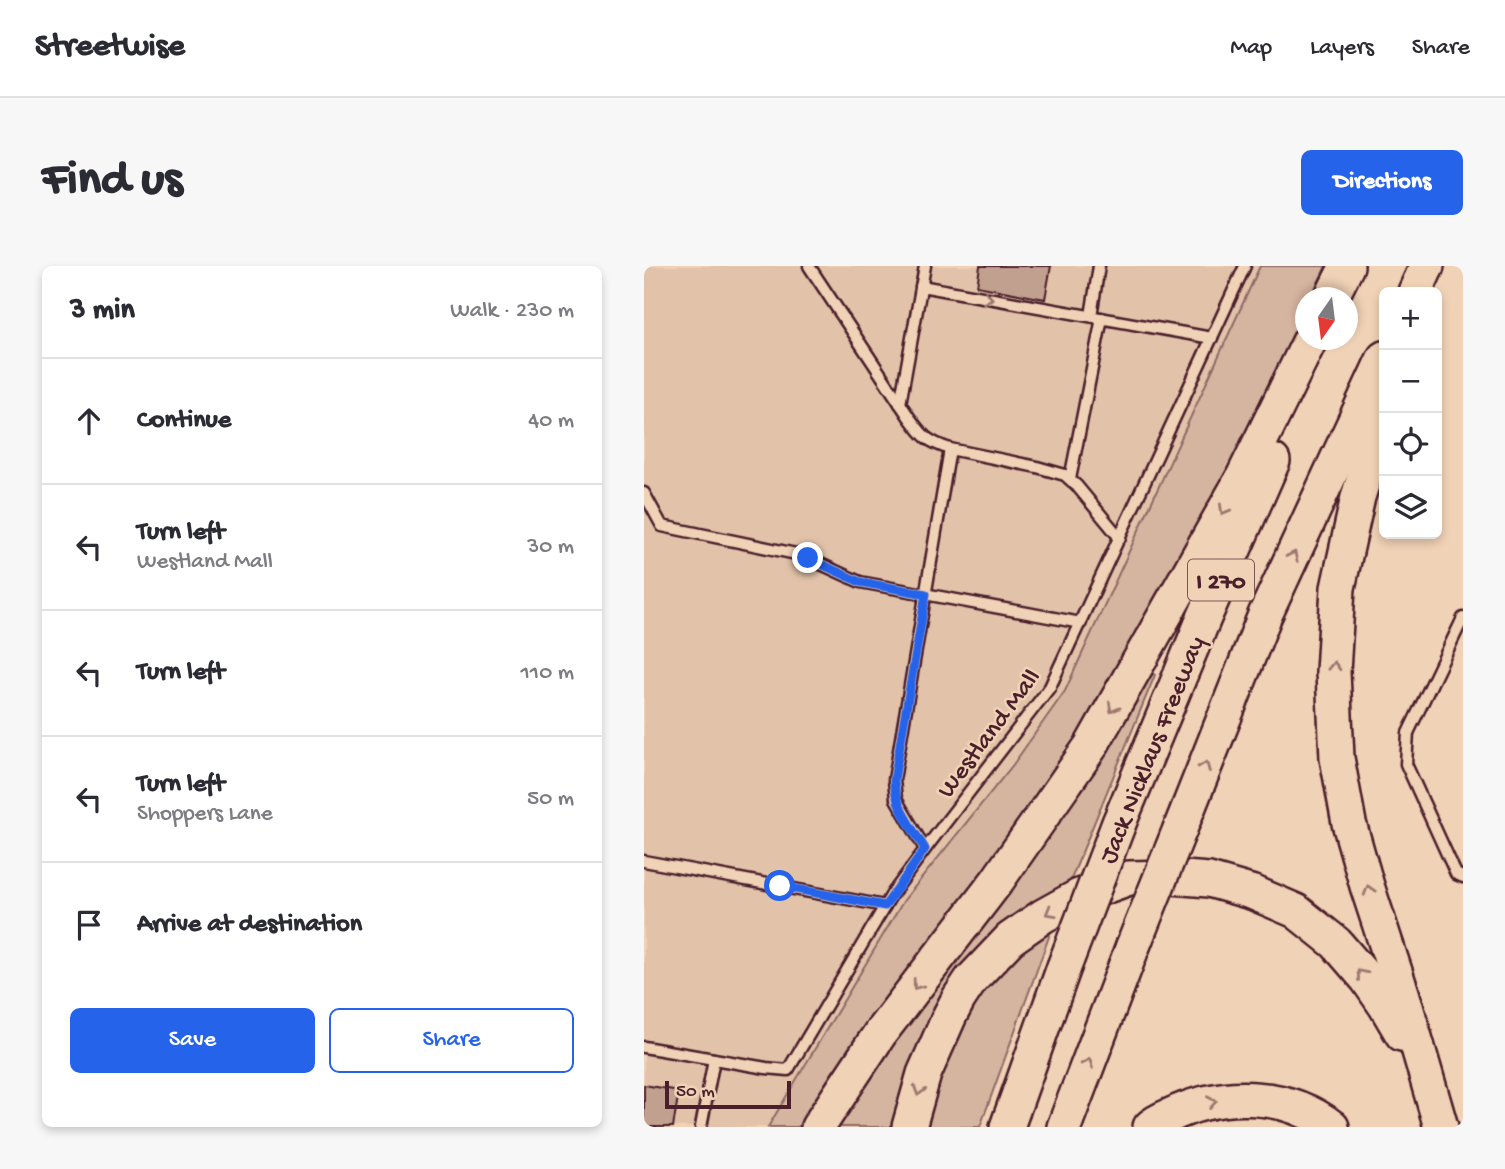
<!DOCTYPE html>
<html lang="en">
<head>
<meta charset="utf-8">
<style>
	:root { --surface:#fff; --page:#f7f7f7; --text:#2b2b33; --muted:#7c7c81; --line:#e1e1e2; --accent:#2563eb }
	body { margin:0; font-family:"Gochi Hand",sans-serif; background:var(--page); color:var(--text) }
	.controls { position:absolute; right:21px; top:21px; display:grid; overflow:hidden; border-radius:10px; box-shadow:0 4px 10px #0003 }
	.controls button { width:63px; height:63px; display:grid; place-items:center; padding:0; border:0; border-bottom:2px solid var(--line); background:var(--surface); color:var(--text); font:35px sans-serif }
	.compass { position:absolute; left:651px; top:21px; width:63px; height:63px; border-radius:50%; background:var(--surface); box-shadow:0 4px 10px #0003; rotate:194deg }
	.scale { position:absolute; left:21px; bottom:18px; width:126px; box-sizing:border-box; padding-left:7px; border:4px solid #4a1f2b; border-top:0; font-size:19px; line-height:24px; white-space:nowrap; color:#4a1f2b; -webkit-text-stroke:5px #f0d2b6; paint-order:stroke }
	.stop { position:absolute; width:21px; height:21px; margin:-16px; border:5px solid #2563eb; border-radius:50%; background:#fff }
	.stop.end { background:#2563eb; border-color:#fff; box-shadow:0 2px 7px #0008 }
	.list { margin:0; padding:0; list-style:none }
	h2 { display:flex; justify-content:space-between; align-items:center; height:91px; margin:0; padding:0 28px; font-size:30px }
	h2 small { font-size:23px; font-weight:400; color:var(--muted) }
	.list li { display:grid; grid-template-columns:46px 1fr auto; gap:21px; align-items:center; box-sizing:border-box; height:126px; padding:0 28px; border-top:2px solid var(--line) }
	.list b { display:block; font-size:26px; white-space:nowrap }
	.list p { margin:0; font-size:23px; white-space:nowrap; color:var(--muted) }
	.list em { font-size:23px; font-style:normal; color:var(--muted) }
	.actions { display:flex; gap:14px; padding:21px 28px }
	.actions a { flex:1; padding:16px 0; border:2px solid var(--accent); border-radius:10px; text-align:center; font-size:24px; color:var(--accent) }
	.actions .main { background:var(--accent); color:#fff }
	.icon { flex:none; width:38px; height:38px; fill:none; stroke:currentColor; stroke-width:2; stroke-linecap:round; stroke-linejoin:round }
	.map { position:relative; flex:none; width:819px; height:861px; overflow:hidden; border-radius:10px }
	header { display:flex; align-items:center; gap:42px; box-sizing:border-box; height:98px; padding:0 35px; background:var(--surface); border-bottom:2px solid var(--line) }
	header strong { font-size:33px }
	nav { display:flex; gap:38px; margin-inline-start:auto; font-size:24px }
	.intro { display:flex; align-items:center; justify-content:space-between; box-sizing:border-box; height:168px; padding:0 42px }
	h1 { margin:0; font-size:49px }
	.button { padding:18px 32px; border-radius:10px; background:var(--accent); color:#fff; font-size:24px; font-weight:700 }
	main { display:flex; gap:42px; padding:0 42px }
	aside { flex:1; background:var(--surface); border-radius:10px; box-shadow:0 4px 10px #0003 }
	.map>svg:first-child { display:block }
</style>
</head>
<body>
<header>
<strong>Streetwise</strong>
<nav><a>Map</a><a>Layers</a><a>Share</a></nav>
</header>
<div class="intro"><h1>Find us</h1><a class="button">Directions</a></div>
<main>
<aside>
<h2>3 min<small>Walk · 230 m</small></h2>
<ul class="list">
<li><svg class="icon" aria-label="ahead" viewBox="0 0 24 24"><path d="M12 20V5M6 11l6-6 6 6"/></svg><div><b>Continue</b></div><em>40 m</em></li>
<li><svg class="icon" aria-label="left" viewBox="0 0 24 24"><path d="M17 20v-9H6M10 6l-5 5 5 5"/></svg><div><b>Turn left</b><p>Westland Mall</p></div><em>30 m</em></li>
<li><svg class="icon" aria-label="left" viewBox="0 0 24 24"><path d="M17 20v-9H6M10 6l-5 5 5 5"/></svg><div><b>Turn left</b></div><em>110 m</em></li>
<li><svg class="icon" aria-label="left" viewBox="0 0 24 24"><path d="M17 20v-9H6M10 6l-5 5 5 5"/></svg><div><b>Turn left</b><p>Shoppers Lane</p></div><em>50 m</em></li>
<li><svg class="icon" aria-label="arrive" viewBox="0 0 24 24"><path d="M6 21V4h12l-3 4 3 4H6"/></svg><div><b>Arrive at destination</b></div></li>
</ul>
<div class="actions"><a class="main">Save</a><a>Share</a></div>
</aside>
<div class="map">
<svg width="819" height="861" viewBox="0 0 819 861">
	<rect width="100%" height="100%" fill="#f0d2b6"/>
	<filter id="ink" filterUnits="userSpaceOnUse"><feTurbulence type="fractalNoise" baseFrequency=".0143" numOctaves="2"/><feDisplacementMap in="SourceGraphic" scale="14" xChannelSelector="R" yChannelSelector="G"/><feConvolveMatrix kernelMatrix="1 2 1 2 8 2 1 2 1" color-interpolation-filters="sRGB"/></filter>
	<g filter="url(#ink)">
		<path fill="#e2c3aa" d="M0 0H616L421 425 368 500 260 634 124 861H0Z"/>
		<g fill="#d5b4a0" stroke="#906a66" stroke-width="2">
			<path d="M616 0H682L667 31 662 32 661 43 526 324 437 485 188 807 154 861H124L260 634 368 500 421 425Z"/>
			<path d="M505 406 511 409 423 623 379 647 252 861H194L258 760 441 520 470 473Z"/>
			<path d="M411 654 336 861H274L289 809 343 707Z"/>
		</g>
		<g fill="#c2a08f" stroke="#4a1f2b" stroke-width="2">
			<path d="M336 0H407L401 33 333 20Z"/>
			<path d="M0 819 35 825 29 861H0Z"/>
		</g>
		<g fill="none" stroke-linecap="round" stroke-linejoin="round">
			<g stroke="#4a1f2b" stroke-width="15">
				<g id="lane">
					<path d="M165 0 265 151C279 170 282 175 306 183"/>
					<path d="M277 20 568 72"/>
					<path d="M447 50 455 0"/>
					<path d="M256 138 281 0"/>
					<path d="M426 213 458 52"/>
					<path d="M0 227 18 260 157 289 216 316 437 357"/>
					<path d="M819 352 764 467 762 498 812 608 819 611"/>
					<path d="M281 583 252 533 250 514 306 183 393 201 421 209 433 220 476 272"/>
					<path d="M0 595 241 640"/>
					<path d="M0 781 122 802 144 804 248 628 285 578 406 421 601 0"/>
					<path d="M57 861 70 793"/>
				</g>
			</g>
			<g stroke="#4a1f2b" stroke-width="38">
				<g id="highway">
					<path d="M771 26 783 0"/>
					<path d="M687 32 703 0"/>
					<path d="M740 149 714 231 694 322 689 406 693 492 705 557 723 620 759 730 797 861"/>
					<path d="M475 557 560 352 629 195"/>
					<path d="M536 563 621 349 740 92"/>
					<path d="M174 861 237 766 353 615 447 480 598 213 666 74"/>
					<path d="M265 861 280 808 306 749 315 732 327 714 366 673 399 650 435 630 485 612 527 611 565 614 610 627 652 645 692 677 723 713 741 739 758 768"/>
					<path d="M363 861 420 701"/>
					<path d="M420 861 489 680"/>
					<path d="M506 861C511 856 518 853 525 850 575 825 641 825 688 861"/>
				</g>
			</g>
			<use href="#lane" stroke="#f0d2b6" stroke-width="10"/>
			<use href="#highway" stroke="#f0d2b6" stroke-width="33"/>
			<g stroke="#4a1f2b" stroke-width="38" stroke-linecap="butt">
				<g id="highway-bridge">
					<path d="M489 680 536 563"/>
					<path d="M420 701 475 557"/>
				</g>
			</g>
			<use href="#highway-bridge" stroke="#f0d2b6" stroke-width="33"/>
		</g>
		<defs><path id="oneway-chevron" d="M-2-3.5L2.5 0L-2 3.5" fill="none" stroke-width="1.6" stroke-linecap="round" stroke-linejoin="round" transform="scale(1.75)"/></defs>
		<g stroke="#9d7870">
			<use href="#oneway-chevron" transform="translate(344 32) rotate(10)"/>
			<use href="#oneway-chevron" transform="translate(580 244) rotate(119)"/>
			<use href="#oneway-chevron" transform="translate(649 290) rotate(-65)"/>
			<use href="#oneway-chevron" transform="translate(690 400) rotate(-88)"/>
			<use href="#oneway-chevron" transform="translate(469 442) rotate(119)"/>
			<use href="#oneway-chevron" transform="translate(561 500) rotate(-68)"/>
			<use href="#oneway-chevron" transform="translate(725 624) rotate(-107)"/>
			<use href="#oneway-chevron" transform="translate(406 646) rotate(150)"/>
			<use href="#oneway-chevron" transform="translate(717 708) rotate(-130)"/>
			<use href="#oneway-chevron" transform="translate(273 719) rotate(127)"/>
			<use href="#oneway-chevron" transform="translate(444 797) rotate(-69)"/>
			<use href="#oneway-chevron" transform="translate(275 825) rotate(107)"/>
			<use href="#oneway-chevron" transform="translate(568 836) rotate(-11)"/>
		</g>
	</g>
	<g fill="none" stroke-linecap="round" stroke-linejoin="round" filter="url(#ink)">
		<path stroke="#2563eb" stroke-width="9" d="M136 620 241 640 281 583C267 560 251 541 250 514L282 328 216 316 164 292"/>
	</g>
	<g text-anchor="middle" stroke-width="5" stroke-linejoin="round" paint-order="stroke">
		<rect fill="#f0d2b6" stroke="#7c5555" stroke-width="2" x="544" y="293.5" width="66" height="41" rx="5"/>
		<g font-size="24" font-weight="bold" fill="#4a1f2b">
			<text x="577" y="322">I 270</text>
		</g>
		<g font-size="26" fill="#4a1f2b" stroke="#f0d2b6">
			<text transform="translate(343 466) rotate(-53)" y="9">Westland Mall</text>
			<text transform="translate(506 483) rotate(-68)" y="9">Jack Nicklaus Freeway</text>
		</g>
	</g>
</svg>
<div class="controls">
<button>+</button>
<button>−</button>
<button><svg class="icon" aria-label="locate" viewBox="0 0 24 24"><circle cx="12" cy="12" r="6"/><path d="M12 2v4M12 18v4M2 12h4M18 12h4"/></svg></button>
<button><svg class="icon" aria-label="layers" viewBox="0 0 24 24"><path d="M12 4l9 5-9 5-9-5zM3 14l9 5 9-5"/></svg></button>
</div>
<svg class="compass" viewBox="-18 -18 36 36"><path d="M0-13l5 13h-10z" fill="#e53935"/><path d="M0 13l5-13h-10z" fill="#7c7c81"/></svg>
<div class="scale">50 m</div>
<div class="stop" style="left:136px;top:620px"></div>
<div class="stop end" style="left:164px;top:292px"></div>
</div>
</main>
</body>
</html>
